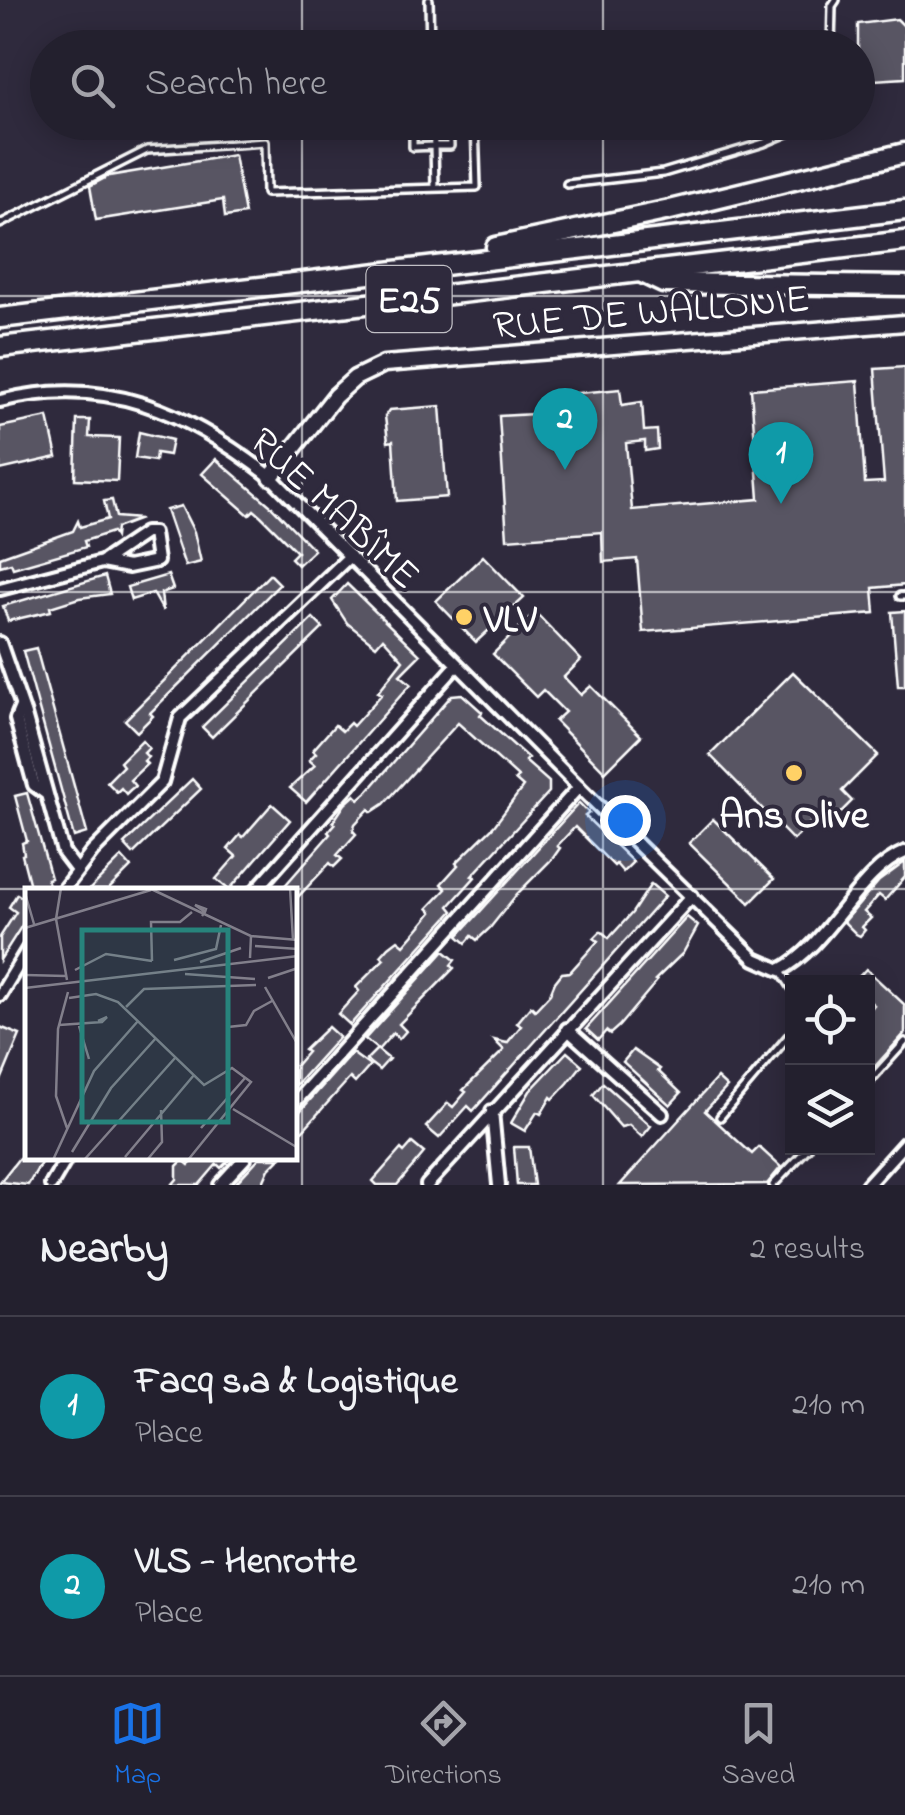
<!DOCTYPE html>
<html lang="en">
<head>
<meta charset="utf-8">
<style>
	:root { --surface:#23202e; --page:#2f2d3a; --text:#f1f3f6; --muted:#a3a3aa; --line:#403e4a; --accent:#1a73e8 }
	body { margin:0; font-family:"Indie Flower",sans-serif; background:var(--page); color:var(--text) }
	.controls { position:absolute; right:30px; bottom:30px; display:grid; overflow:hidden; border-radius:0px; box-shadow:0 5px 25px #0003 }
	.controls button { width:90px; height:90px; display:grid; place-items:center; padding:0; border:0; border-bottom:2px solid var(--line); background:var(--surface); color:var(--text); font:50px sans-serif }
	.you { position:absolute; left:625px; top:820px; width:35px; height:35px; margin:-25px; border:8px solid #fff; border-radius:50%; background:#1a73e8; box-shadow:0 0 0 15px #1a73e833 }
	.badge { display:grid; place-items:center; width:65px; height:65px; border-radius:50%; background:var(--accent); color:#fff; font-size:32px; font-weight:700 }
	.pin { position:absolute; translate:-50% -82px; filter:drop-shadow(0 2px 5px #0008) }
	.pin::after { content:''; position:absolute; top:52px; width:35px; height:30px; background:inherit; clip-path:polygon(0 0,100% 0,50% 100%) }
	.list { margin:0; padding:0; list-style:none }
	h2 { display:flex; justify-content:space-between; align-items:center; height:130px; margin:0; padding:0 40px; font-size:42px }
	h2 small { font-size:32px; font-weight:400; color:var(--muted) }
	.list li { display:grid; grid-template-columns:65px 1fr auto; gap:30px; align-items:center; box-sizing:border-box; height:180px; padding:0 40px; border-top:2px solid var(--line) }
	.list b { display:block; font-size:38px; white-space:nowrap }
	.list p { margin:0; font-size:32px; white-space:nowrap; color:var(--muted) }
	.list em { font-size:32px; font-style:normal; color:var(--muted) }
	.icon { flex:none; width:55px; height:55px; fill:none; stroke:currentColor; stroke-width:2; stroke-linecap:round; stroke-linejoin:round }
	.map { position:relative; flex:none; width:905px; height:1185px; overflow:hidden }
	.search { position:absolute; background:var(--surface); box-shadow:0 5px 25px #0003; left:30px; right:30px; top:30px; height:110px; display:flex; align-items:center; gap:25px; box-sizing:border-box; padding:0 35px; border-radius:55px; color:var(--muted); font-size:38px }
	.sheet { height:490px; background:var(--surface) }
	nav { display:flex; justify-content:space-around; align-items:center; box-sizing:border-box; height:140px; border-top:2px solid var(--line); background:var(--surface); font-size:28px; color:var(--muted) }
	nav a { display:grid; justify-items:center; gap:5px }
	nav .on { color:var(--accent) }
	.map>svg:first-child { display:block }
</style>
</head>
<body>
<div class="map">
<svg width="905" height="1185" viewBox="0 0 905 1185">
	<rect width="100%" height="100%" fill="#2f2a3d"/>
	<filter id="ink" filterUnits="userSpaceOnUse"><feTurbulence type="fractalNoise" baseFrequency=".01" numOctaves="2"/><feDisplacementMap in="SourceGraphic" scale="20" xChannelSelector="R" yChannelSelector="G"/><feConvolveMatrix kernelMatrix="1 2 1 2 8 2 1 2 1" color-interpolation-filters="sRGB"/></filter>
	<g filter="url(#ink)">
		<g fill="#595564" stroke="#fff" stroke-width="2.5">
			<path d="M897 19 905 27V78L858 81V24Z"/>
			<path d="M234 155 245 214 225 217 223 200 96 220 90 186 109 176Z"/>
			<path d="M905 367V585L873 588 875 613 643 632 637 559 603 562 602 532 507 539 499 416 570 412 569 394 620 389 622 405 642 402 644 431 657 430 658 449 645 451V441L626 443 632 510 759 499 751 389 858 381 865 483 884 482 875 369Z"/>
			<path d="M440 406 447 497 397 501 393 441 388 442 385 416 389 410Z"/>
			<path d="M48 417 57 457 0 470V427Z"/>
			<path d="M77 420H90L89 437 119 438 117 481 75 479Z"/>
			<path d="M139 432 172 440 169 455 156 453 155 461 135 458Z"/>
			<path d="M216 459 271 506 314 550 298 565 291 558 297 552 261 516 254 510 249 515 202 474Z"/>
			<path d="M112 500 116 517 140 519 116 528 115 537 112 532 84 541 86 547 13 568 11 563 0 566V557L73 531 78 521 80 527 108 519 104 501Z"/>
			<path d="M181 506 194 532 201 562 185 566 166 510Z"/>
			<path d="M483 556 524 598 476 642 436 601Z"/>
			<path d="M270 574 280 584 150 713 153 716 137 732 125 720Z"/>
			<path d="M168 575 173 589 161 593 163 611 153 593 131 600 127 587Z"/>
			<path d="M105 576 110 594 79 598 50 607 51 611 8 621 3 606Z"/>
			<path d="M347 584 420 655 400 675 411 684 306 802 290 788 315 765 309 760 316 753 313 750 335 725 342 731 350 723 353 726 382 694 378 692 403 660 383 638 376 646 347 623 332 600Z"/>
			<path d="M905 611V686H898L892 612Z"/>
			<path d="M535 612 581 660 564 677 581 695 591 686 641 736 605 772 555 721 565 712 543 690 536 697 493 654Z"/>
			<path d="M313 618 323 628 212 737 202 727Z"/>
			<path d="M36 648 87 833 74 837 23 651Z"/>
			<path d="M793 672 878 755 842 791 852 801 838 815 828 805 793 840 710 755Z"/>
			<path d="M462 694 482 712 480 715 528 758 525 761 549 782V792L472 876 475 877 449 906 453 911 350 1025 338 1014 359 991 356 987 384 959 381 956 389 947 398 940 404 945 418 929 432 912 428 908 446 889 441 884 458 865 456 863 494 826 523 787 515 780 518 777 458 723 384 804 372 812 369 809 355 824 353 831 356 834 337 855 342 859 334 867 330 863 295 900V890H281L330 834 328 832 335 824 333 822 345 804 355 795 359 799 369 790 452 695Z"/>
			<path d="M142 740 149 748 144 753 148 757 144 761 147 764 130 780 135 786 130 790 126 794 121 788 117 792 107 782 123 766 120 762Z"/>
			<path d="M192 779 201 789 133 854 124 844Z"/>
			<path d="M27 793 51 878 47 879 49 885 31 890 22 855 24 854 22 843 27 841 15 796Z"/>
			<path d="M579 803 589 813 585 816 633 862 623 872 616 864 614 866 575 827 557 846 560 848 553 858 517 894 490 928 477 940 472 936 466 943 458 936Z"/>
			<path d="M272 804 290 820 229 890 216 879 236 856 228 849 240 835 243 837Z"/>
			<path d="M713 819 774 879 750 903 689 843Z"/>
			<path d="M122 857 131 867 108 890H89Z"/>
			<path d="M905 862V877L885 900 879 895 864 912 871 918 862 927 865 930 860 936 856 934 844 922 879 881Z"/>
			<path d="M651 884 665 896 473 1111 468 1106 439 1138 426 1127 448 1103 453 1107 466 1092 463 1090 504 1050 494 1040 507 1043 521 1026 517 1023 531 1006 535 1010 550 994 555 982 562 973 570 972 598 941 594 938 601 931 609 938 632 913Z"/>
			<path d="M17 894 28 901V916L0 960V937L16 912 9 907Z"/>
			<path d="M687 917 698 926 683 953 655 980 657 981 619 1026 610 1034 606 1031 598 1040 586 1029Z"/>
			<path d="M444 951 455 960 451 965 454 968 399 1024 406 1031 399 1039 393 1033 378 1050 389 1059 379 1070 366 1060 377 1049 365 1039Z"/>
			<path d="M866 969 905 1005V1033L868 1074V1012L874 1005 868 1000V982H854Z"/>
			<path d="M0 1027 20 1035 0 1083Z"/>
			<path d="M328 1027 339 1037 295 1086V1066L307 1052 304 1050Z"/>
			<path d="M633 1050 660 1069 658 1071 681 1093 670 1105 623 1062Z"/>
			<path d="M567 1052 582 1065 568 1083 553 1099 551 1097 541 1114 537 1112 525 1131 511 1123 530 1091Z"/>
			<path d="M352 1053 370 1066 355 1083 350 1078 295 1139V1117Z"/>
			<path d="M717 1078 727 1087 705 1111 752 1154 759 1147 781 1167 767 1184 620 1185Z"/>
			<path d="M603 1083 651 1126 642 1137 629 1125 621 1127 593 1095Z"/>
			<path d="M412 1143 424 1153 397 1185H377L373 1181 401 1149 404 1152Z"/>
			<path d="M514 1147H529L534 1185H517Z"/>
			<path d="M19 1158H44L28 1185 0 1182Z"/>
			<path d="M196 1158H231L221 1168 217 1164 199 1185H172L177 1179V1166L183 1160 189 1165Z"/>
			<path d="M259 1158H280L269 1169 262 1185H234Z"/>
		</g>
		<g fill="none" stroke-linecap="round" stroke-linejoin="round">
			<g stroke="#fff" stroke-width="12">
				<g id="lane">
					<path d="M429 0 430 48"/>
					<path d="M831 48 832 6 836 0"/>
					<path d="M413 122V147L434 146 435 187"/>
					<path d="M433 122 434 146H450L449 122"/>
					<path d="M567 184 663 173 764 143 814 122"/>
					<path d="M0 224 147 150 265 142 266 193 477 187 475 122"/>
					<path d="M900 596H905"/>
					<path d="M780 970 792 988"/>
					<path d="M868 1083 905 1042"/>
					<path d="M720 1117 792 1032"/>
					<path d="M773 1185 808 1148"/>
				</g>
			</g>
			<g stroke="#fff" stroke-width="18">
				<g id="street">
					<path d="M0 401C107 374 188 412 271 477L579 787 755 959 780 970C829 945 858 871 905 852"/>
					<path d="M0 589 102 562 145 533H153L157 561 128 567 102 562"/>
					<path d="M0 643 25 715 63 852 76 869"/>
					<path d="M21 707 16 719 34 785 45 793"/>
					<path d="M63 890 92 852 162 782 180 718 350 556"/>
					<path d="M256 890 457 665"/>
					<path d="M0 995 28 949"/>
					<path d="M567 1029 662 1114"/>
					<path d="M295 1102 579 787"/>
					<path d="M492 1111 499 1185"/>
					<path d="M51 1185 67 1158"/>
					<path d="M220 1185 245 1158"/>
					<path d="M427 1185 692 896"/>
					<path d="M867 1185 905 1143"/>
				</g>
			</g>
			<g stroke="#fff" stroke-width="21">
				<path id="secondary" d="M271 477 335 396 355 378 384 364 905 323"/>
			</g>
			<g stroke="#fff" stroke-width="25">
				<g id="highway">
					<path d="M496 247 670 210 905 153"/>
					<path d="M640 272 663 283 905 286"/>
					<path d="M0 318 905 210"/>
					<path d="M0 347 905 241"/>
				</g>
			</g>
			<use href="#lane" stroke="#2f2a3d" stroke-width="5"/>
			<use href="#street" stroke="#2f2a3d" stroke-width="10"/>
			<use href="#secondary" stroke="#2f2a3d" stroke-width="14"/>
			<use href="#highway" stroke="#2f2a3d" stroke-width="18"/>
		</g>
	</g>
	<path fill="none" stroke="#fff" stroke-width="2.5" stroke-opacity="0.55" d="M302 0V48M603 0V48M302 122V1185M603 122V1185M0 296H905M0 592H905M0 889H905"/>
	<g fill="#ffd166" stroke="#2f2a3d" stroke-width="4">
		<circle cx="464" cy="617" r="10"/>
		<circle cx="794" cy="773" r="10"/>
	</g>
	<g text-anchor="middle" stroke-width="8" stroke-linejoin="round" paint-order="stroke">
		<rect fill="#2f2a3d" stroke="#c1bfc5" stroke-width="2.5" x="366.5" y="266" width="85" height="66" rx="8"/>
		<g font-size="38" font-weight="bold" fill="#fff">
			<text x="409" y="312">E25</text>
		</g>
		<g font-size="40" fill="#fff" stroke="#2f2a3d">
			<text transform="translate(651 310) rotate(-5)" y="14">RUE DE WALLONIE</text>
			<text transform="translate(336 507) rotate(43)" y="14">RUE MABÎME</text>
		</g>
		<g font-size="40" font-weight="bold" fill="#fff" stroke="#2f2a3d" text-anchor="start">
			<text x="484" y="631">VLV</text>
			<text x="794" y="827" text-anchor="middle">Ans Olive</text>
		</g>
	</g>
	<g transform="translate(25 888)">
		<rect width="272" height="272" fill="#2f2a3d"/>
		<path fill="none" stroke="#827f8b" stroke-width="2.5" d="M36 0 31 31 42 92M124 0 226 48 225 70M265 0 268 52M0 5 9 36M177 28 180 24 181 21 170 17 180 24M0 40 126 2M226 48 273 52M230 58 273 61M149 72 191 61 196 37M127 73 126 34H155L167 24M175 74 216 60M50 82 81 66 127 73M160 86 230 91M0 87 41 88M243 90 273 80M240 99 273 157M0 100 273 68M44 110 71 106 93 114 179 197 207 180 226 194 163 272M101 119 119 101 231 97M34 137 77 134 82 129 73 133M54 138 64 171M203 139 221 137 229 123 247 113M208 221 273 260M42 240 31 208 33 141 43 104M176 240 220 190M47 264 86 200 131 150M100 269 169 187M28 272 69 183 113 133M59 272 150 170M122 272 137 254 136 222"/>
		<path fill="#27847c" fill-opacity="0.15" stroke="#27847c" stroke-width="5" d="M57 42H203V234H57Z"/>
		<rect width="272" height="272" fill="none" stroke="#fff" stroke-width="5"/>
	</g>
</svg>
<div class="controls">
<button><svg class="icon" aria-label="locate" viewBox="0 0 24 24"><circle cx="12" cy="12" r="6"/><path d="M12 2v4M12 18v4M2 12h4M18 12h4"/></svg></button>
<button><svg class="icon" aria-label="layers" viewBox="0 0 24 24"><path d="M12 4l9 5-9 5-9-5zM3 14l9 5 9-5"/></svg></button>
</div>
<div class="you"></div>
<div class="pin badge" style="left:781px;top:504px;background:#0f9aa8">1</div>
<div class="pin badge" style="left:565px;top:470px;background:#0f9aa8">2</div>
<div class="search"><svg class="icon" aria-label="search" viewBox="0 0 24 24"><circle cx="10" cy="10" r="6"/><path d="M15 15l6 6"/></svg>Search here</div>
</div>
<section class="sheet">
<h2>Nearby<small>2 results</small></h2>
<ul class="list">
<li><span class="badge" style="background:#0f9aa8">1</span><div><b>Facq s.a &amp; Logistique</b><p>Place</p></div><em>210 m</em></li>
<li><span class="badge" style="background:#0f9aa8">2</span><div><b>VLS - Henrotte</b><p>Place</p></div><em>210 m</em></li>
</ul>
</section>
<nav>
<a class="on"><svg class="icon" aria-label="map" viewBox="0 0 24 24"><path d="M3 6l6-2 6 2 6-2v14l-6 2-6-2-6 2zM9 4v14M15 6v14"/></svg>Map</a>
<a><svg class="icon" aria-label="directions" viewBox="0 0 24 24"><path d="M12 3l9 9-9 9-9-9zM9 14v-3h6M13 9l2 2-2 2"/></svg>Directions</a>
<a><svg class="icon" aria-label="saved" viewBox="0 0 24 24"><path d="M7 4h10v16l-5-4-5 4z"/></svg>Saved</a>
</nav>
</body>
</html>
